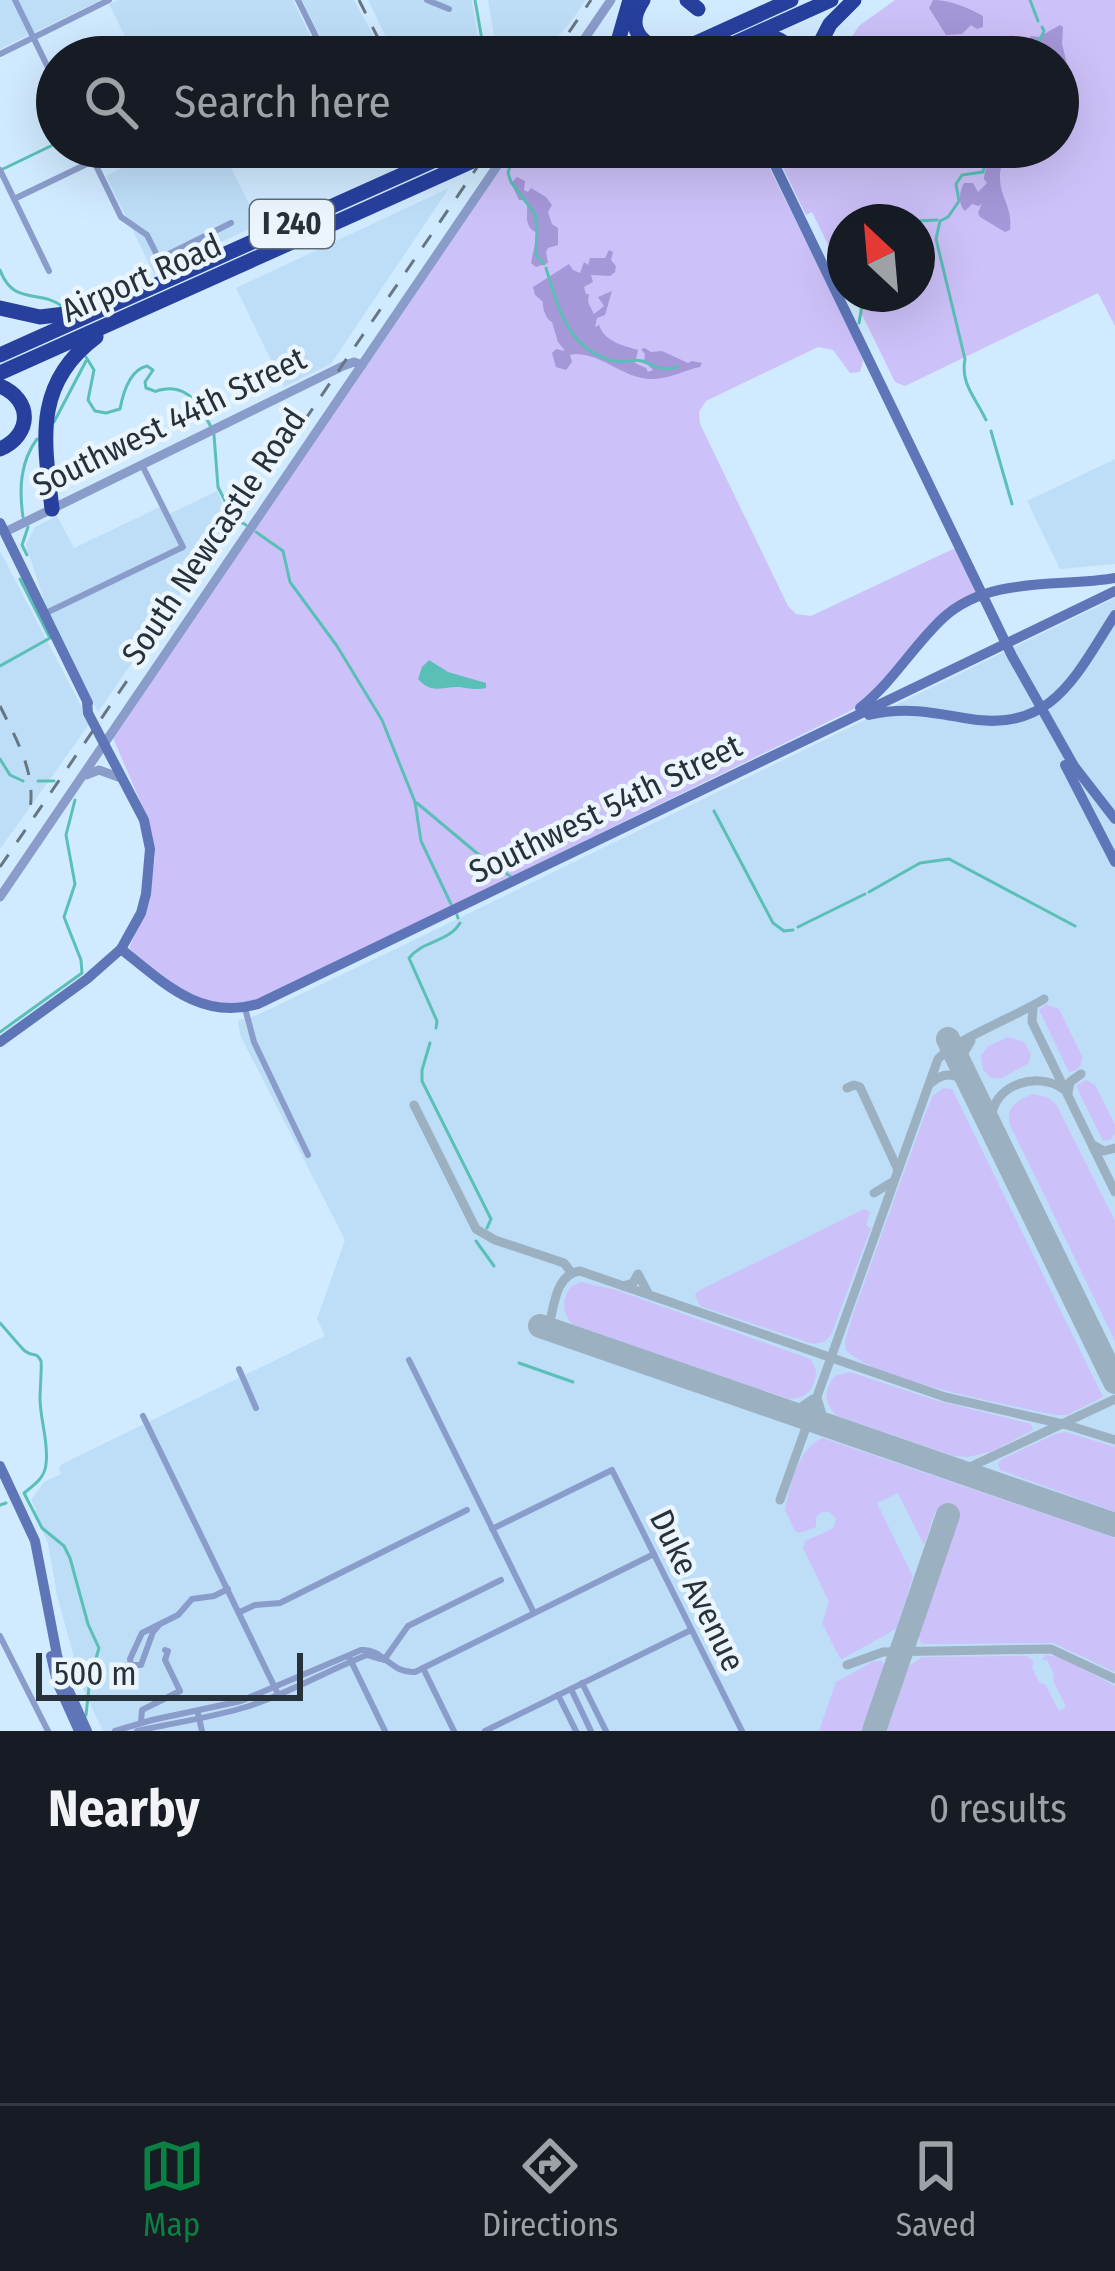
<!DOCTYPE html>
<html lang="en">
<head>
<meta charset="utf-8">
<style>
	:root { --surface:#171b24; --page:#20242c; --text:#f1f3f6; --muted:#9ea1a6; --line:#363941; --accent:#0b8043 }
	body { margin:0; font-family:"Fira Sans Condensed",sans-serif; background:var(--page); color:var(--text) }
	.compass { position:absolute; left:827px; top:204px; width:108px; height:108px; border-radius:50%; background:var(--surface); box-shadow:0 12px 48px #0002; rotate:334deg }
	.scale { position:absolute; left:36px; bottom:30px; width:267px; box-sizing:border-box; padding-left:12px; border:6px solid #273139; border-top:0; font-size:33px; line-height:42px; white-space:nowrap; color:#273139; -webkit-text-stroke:9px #eaf5fd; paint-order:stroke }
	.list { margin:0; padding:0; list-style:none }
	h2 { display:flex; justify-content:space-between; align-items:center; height:156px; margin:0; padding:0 48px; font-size:51px }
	h2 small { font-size:39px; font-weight:400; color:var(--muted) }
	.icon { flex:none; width:66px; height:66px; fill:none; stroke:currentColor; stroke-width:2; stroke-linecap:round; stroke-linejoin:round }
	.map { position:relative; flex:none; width:1115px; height:1731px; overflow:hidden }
	.search { position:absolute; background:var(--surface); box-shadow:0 12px 48px #0002; left:36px; right:36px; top:36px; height:132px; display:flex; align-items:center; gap:30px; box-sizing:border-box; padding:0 42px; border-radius:66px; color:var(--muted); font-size:45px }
	.sheet { height:372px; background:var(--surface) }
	nav { display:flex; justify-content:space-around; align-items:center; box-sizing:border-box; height:168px; border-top:3px solid var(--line); background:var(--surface); font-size:33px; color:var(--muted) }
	nav a { display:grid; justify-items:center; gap:6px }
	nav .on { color:var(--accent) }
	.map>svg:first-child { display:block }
</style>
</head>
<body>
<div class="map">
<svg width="1115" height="1731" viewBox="0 0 1115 1731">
	<rect width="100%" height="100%" fill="#d0eaff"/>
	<g fill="#bedef8">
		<path d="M0 0H101L0 49Z"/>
		<path d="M118 0H293L320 57H135L109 4Z"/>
		<path d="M302 0H354L385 57H330Z"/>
		<path d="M368 0H472L481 57H401L390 45Z"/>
		<path d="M488 0H586L569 24 539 57H498Z"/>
		<path d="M165 147H221L259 224 154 274 106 176Z"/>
		<path d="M449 188 331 364 284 387 236 288Z"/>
		<path d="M1115 459V564L1060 569 1027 501Z"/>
		<path d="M217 491 230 521 98 712 47 610 26 545 35 527 57 516 74 548 160 507 165 516Z"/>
		<path d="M0 551 90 723 0 849Z"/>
		<path d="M1115 598V1731H103L82 1687 57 1595 48 1543 33 1512 36 1510 31 1500 44 1482 61 1474 59 1468 62 1464 325 1336 317 1319 345 1240 240 1035 238 1020 255 1016 410 942Z"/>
	</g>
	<g fill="#cdc1f9">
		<path d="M895 0H1115V326L1098 293 905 386 895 382 852 294H917V222H845V279L812 212 806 215 775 151 784 147H1058V57H838L859 26Z"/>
		<path d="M515 147H759L855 339 863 361 860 372 850 373 833 350 818 347 706 401 699 412 700 424 788 606 796 614 811 616 953 549 957 550 976 594C928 625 900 679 852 710L263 998C207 1016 169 986 129 948L149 903 155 856 147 817 113 738 511 149Z"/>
		<path d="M1046 1004 1059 1009 1082 1056C1082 1066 1078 1071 1069 1072L1039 1010Z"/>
		<path d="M1008 1037 1024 1042 1031 1054 1029 1063 1002 1078H991L983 1070 981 1056 988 1046Z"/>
		<path d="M1086 1080 1095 1085 1115 1125V1133L1110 1140 1103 1141 1076 1086Z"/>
		<path d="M943 1088 952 1089 1103 1397 1067 1415H1057C1013 1406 873 1380 846 1350L845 1341 854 1311 921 1125 932 1097Z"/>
		<path d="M1032 1094 1047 1097 1056 1104 1115 1221V1341L1010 1125C1005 1106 1018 1101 1032 1094Z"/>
		<path d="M864 1209 870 1212 866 1225 871 1228 831 1335 824 1342 813 1344 700 1306 695 1295 698 1291Z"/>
		<path d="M581 1282 616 1290 805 1357 811 1360 816 1370C816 1387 807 1399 789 1399L573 1325C561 1313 562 1301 570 1287Z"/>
		<path d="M850 1372 935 1400 1031 1424 1033 1430 990 1452 968 1457 954 1456 837 1416C824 1404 823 1390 835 1376Z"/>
		<path d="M1066 1432 1115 1447V1512L1000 1470 998 1464 1002 1459 1055 1434Z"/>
		<path d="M823 1438 1115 1538V1672L1053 1643 922 1644 918 1637 958 1519 936 1510 924 1545 898 1493 877 1503 913 1577 896 1629 842 1659 839 1657 822 1623 829 1602 803 1548 805 1541 834 1528 836 1518 829 1512H822L816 1517V1527L800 1533 795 1531 785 1510C790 1487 798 1447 823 1438Z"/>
		<path d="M1045 1655 1060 1657 1115 1686V1731H887L909 1666 922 1657 1027 1656 1034 1662 1032 1667 1039 1682 1046 1685 1059 1711 1066 1707 1053 1681 1054 1674 1047 1660H1042Z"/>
		<path d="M874 1661H882L884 1665 862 1731H819L836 1682Z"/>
	</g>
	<g fill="#a697d9">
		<path d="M933 0C950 0 967 7 983 16V27L977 29 971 25 962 34 946 35 929 8Z"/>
		<path d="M1060 25 1063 27 1062 44 1067 64 1065 68 1070 82 1069 93 1058 99V57H995L1013 47 1022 46 1031 36 1039 37Z"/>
		<path d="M996 147 1007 148C1006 158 999 167 1000 178 1000 198 1013 207 1010 230L1005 232 980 217 978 213 982 203 979 206 972 204 965 211C958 205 959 191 964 183H973L978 192 987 183 984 179C984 170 992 154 996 147Z"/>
		<path d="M517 177 525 181 524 190 528 192 531 188 546 197 552 205 548 212 552 224 558 228V245L548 248 546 252 548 263 536 267 531 263 537 233C521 225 530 212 526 200H519L511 183Z"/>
		<path d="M609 250 613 252 611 260 616 266 615 272 610 276 591 275 593 282 584 287 586 294H589L588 302 594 314 604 306 598 297 612 291 605 315 597 318 595 327 599 325C605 342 622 345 638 350L635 363 646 368 648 372 653 370 644 361 645 354 641 349 645 348 651 352 662 351 688 363 692 361 702 363 700 367C685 370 672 378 654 379 624 380 606 355 576 354L570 355 572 362 566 370 556 367 552 353 556 349 565 351 558 342 552 322C546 320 542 307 543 302L535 295 533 287 569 264 573 270 580 273 584 262 588 265 590 258H605Z"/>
	</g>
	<path fill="#5abfb7" d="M429 660 448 672 486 683V688C474 691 467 687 455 687 438 688 431 693 418 679L422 667Z"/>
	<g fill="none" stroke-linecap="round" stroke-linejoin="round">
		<g stroke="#5abfb7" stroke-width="3">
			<path d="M475 0 485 57"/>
			<path d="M1030 0 1038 21"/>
			<path d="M1030 57C1034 46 1040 41 1044 31L1042 27"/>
			<path d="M98 147 107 152 117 147"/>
			<path d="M982 147 979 156 985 164 983 172 962 175 956 184 959 201 948 217 940 221 936 239 965 359C960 384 976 398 986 420"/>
			<path d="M3 169 57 143"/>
			<path d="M897 222 937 220"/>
			<path d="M544 264 536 255 537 227 535 214 511 182 508 173 514 152 538 157 561 147"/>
			<path d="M546 268C558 308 568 350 614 361 623 364 633 358 642 361 659 367 658 371 678 367"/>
			<path d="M0 270C14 307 39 288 63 307"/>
			<path d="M859 323 864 294"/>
			<path d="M86 357 94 370 88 400 95 411 106 413 120 409C123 393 130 370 147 366L153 370 145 382 146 388C164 394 148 391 166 389 190 386 202 409 211 427"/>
			<path d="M54 422 86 361"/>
			<path d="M991 431 1012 504"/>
			<path d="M214 435 218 487 226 503 227 511 234 518"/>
			<path d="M23 517C19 489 20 462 37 439"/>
			<path d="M241 522 246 525"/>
			<path d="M256 532 283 551 290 582 337 646 382 720 415 802 421 841 451 904"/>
			<path d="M27 555 22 545 28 527"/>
			<path d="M0 666 50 638 20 579"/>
			<path d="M0 759 10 775 23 781"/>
			<path d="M38 781H54"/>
			<path d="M417 803 478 854 510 876"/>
			<path d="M714 811 773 923 784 931 793 930"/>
			<path d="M869 892 920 863 949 859 1075 926"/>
			<path d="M457 915 458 918"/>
			<path d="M798 927 865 894"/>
			<path d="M436 1028 437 1021 409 958C422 941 449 942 460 923"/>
			<path d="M0 1032 82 973 81 960 64 917 75 884 66 835 75 800"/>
			<path d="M430 1043 422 1070V1081L491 1219 487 1228"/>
			<path d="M476 1241 494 1266"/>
			<path d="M0 1323C4 1327 22 1349 25 1351 34 1358 35 1350 41 1361 42 1365 40 1391 40 1398 40 1420 49 1442 46 1464 45 1478 34 1485 24 1493L42 1528 64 1546 70 1558 88 1624 99 1648 90 1678 86 1715"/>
			<path d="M519 1363 573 1382"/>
			<path d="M0 1505 6 1503"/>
		</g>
		<g stroke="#9bb0c1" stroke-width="9">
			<path d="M1033 1007 1032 1022 1115 1192"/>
			<path d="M965 1074 962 1056 971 1041"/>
			<path d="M931 1083C945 1070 959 1074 971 1087"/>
			<path d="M847 1088 854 1085 860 1087 898 1170"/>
			<path d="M1068 1093 1070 1082 1081 1074"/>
			<path d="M414 1105 476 1229 495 1240 564 1263 571 1272"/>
			<path d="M999 1144C995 1135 991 1126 992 1115 995 1084 1039 1071 1063 1089"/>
			<path d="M1093 1145 1104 1151 1115 1148"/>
			<path d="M874 1193 894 1181"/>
			<path d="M623 1286 633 1283 638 1274 648 1293"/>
			<path d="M548 1329C554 1308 555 1274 580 1271L945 1397 1067 1425 1115 1440"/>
			<path d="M1109 1369 1115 1377"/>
			<path d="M818 1401 823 1418 838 1429"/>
			<path d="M776 1408 797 1410 813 1399"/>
			<path d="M949 1467H970L1115 1399"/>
			<path d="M780 1500 938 1059C956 1039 1017 1016 1044 999"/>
			<path d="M847 1665 883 1652 1051 1649 1115 1679"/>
		</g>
		<g stroke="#9bb0c1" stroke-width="24">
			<path d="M948 1039 1115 1382"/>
			<path d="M540 1326 1115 1525"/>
			<path d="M874 1731 948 1515"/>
		</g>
		<g stroke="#8a9cc9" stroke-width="6">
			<path d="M15 0 57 86"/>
			<path d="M298 0 326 57"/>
			<path d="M427 0 449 9"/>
			<path d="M0 54 109 0"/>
			<path d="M87 147 121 217 147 235 159 259 231 223"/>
			<path d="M0 170 49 271"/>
			<path d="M14 199 93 161"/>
			<path d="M46 613 183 547 142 465"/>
			<path d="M245 1008 254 1042 308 1155"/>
			<path d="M409 1360 534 1613"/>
			<path d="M239 1369 256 1408"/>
			<path d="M143 1416 278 1694"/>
			<path d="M492 1529 612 1470 742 1731"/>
			<path d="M240 1612 255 1605 280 1603 467 1510"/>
			<path d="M159 1625 153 1632 141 1665H131L130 1659 142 1633 178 1615 192 1599 214 1596 228 1589"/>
			<path d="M0 1636 48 1731"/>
			<path d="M350 1659 385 1731"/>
			<path d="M384 1660 408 1626 501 1580"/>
			<path d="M423 1668 454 1731"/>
			<path d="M582 1683 606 1731"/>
			<path d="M571 1689 591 1731"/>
			<path d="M558 1695 576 1731"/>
			<path d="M198 1714 202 1731"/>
			<path d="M141 1722 142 1710 180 1691 165 1660 168 1651 165 1650"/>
			<path d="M115 1731 152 1720 241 1701 361 1650C383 1648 391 1674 415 1672L654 1554"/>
			<path d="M137 1731C172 1723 210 1718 246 1707 288 1694 326 1671 367 1655L380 1659"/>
			<path d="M485 1731 691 1630"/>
		</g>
		<g stroke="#8a9cc9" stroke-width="9">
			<path d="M572 57 611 0"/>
			<path d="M5 532 343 366 354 362 362 365"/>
			<path d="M86 775 99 770 121 778"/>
			<path d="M0 897 510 147"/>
		</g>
		<g stroke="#5e76b8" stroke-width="10">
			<path d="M766 147 1012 656 1074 766 1115 819"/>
			<path d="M0 523 88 703"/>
			<path d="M860 708C893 682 913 646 943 618 990 575 1058 588 1115 578"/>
			<path d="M869 715C903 707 931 712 964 718 1051 735 1075 677 1115 615"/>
			<path d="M1065 765 1115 862"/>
			<path d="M121 949C163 982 200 1021 258 1004L1115 591"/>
			<path d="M0 1042 87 979 121 949 141 913 146 894 150 849 144 820 88 713 87 702"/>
			<path d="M0 1466 35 1541 57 1655 64 1680 87 1731"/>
			<path d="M51 1656 57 1682 79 1731"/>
		</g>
		<g stroke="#27409e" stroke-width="15">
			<path d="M643 0C622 31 646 51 677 50"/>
			<path d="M687 0 698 9"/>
			<path d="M755 35C774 36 786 39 795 57"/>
			<path d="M611 57 619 38 630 0"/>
			<path d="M665 57 791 0"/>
			<path d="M704 57 831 0"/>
			<path d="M813 57 830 24 854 0"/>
			<path d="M0 308 40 317 82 312"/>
			<path d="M0 355 464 147"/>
			<path d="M0 373 504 147"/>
			<path d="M0 386C33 400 32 435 0 449"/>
			<path d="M52 509C44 440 33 384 96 337"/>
		</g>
		<g stroke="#667683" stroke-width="3" stroke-dasharray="15 15" stroke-linecap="butt">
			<path d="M359 0 378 38 393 57"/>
			<path d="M552 57 591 0"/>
			<path d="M0 706C18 743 39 777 28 819"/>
			<path d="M0 867 491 147"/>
		</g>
	</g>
	<g text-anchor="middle" stroke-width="9" stroke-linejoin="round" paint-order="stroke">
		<rect fill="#eaf5fd" stroke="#626c74" stroke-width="3" x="250" y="200" width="84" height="48" rx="9"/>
		<g font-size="30" font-weight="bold" fill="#273139">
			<text x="292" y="234">I 240</text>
		</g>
		<g font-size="33" fill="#273139" stroke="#eaf5fd">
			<text transform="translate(141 277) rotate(-24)" y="12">Airport Road</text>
			<text transform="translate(169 421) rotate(-26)" y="12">Southwest 44th Street</text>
			<text transform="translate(213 536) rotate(-56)" y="12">South Newcastle Road</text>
			<text transform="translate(605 808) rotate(-26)" y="12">Southwest 54th Street</text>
			<text transform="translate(698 1590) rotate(64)" y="12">Duke Avenue</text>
		</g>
	</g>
</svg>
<svg class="compass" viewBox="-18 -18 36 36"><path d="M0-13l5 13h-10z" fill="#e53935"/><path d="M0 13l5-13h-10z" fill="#9ea1a6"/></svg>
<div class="scale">500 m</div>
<div class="search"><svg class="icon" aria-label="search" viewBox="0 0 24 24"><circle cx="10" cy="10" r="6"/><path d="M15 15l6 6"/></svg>Search here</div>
</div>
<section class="sheet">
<h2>Nearby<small>0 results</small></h2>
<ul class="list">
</ul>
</section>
<nav>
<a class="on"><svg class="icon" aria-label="map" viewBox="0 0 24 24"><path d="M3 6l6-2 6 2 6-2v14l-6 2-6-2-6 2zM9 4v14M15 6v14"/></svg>Map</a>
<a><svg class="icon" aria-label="directions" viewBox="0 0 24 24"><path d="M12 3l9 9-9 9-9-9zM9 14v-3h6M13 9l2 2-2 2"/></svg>Directions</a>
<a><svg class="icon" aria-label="saved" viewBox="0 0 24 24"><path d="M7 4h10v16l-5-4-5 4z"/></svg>Saved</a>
</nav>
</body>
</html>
